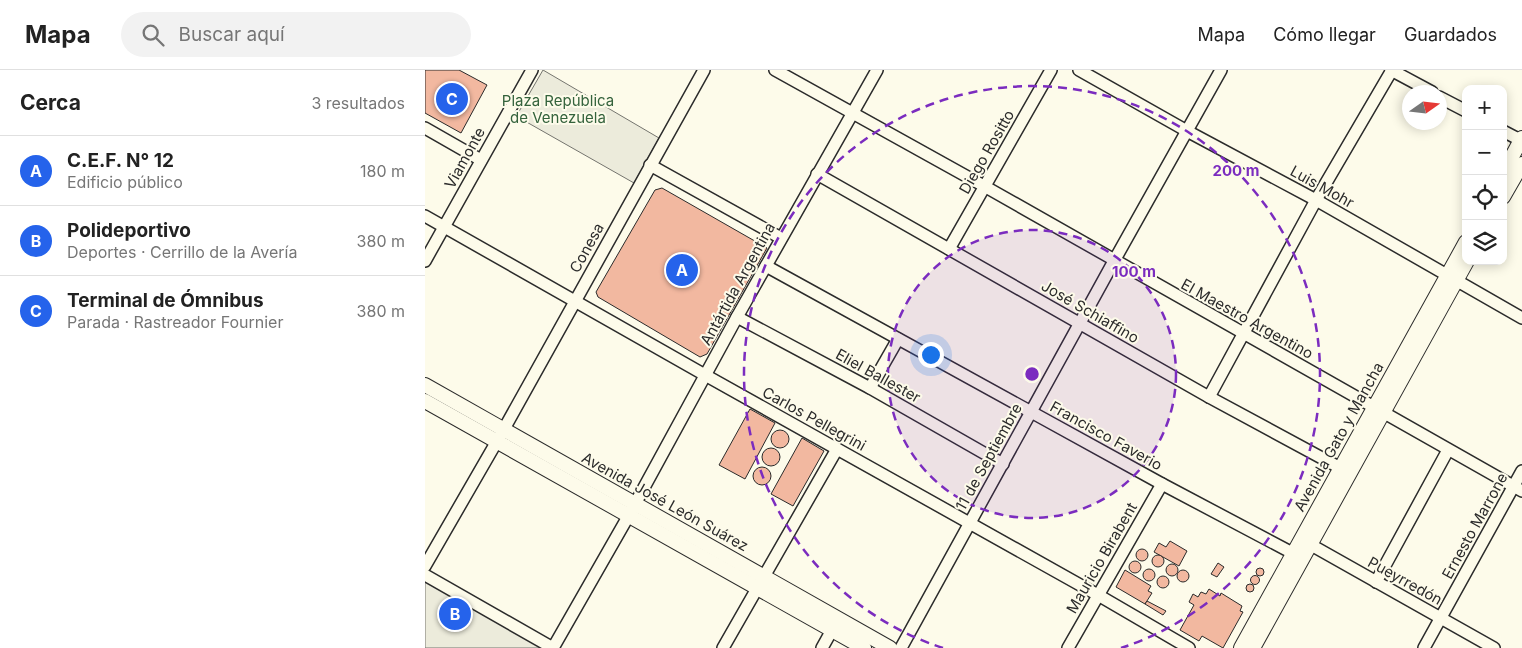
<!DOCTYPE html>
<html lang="es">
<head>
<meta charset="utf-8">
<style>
	:root { --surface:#fff; --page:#f2f2f2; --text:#222; --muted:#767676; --line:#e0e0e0; --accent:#2563eb }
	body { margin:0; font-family:Inter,sans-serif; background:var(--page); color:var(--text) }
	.controls { position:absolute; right:15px; top:15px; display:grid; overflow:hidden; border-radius:10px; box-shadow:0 2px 12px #0003 }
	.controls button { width:45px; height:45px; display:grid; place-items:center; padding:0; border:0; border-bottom:1px solid var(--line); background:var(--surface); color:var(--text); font:25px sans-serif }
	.compass { position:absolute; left:977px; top:15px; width:45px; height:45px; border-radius:50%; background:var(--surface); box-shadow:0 2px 12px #0003; rotate:76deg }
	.you { position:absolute; left:505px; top:284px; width:18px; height:18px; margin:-12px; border:4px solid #fff; border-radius:50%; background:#1a73e8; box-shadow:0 0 0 8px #1a73e833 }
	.badge { display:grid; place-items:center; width:32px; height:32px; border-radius:50%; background:var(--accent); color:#fff; font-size:16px; font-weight:700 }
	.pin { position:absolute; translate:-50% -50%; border:2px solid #fff; box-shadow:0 1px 5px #0006 }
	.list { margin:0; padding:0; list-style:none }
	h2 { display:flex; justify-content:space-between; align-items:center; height:65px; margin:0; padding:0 20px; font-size:21px }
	h2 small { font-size:16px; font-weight:400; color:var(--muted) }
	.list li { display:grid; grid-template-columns:32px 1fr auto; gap:15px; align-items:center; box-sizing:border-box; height:70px; padding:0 20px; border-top:1px solid var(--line) }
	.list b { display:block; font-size:19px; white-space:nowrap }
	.list p { margin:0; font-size:16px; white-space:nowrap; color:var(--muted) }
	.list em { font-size:16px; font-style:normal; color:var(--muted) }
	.icon { flex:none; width:28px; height:28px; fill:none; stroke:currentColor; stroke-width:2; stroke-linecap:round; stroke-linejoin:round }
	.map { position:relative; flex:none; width:1097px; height:578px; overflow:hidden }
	header { display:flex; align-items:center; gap:30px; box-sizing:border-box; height:70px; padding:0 25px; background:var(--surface); border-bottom:1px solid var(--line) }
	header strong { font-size:24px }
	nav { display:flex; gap:28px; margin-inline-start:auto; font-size:18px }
	.search { width:350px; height:45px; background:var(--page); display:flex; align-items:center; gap:12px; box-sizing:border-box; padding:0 18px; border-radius:28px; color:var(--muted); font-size:19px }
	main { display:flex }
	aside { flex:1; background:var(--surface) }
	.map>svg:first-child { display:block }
</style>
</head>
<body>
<header>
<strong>Mapa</strong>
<div class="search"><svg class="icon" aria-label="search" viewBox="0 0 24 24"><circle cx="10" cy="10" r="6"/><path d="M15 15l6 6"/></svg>Buscar aquí</div>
<nav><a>Mapa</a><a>Cómo llegar</a><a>Guardados</a></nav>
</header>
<main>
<aside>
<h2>Cerca<small>3 resultados</small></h2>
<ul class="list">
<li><span class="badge">A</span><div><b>C.E.F. N° 12</b><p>Edificio público</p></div><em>180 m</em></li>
<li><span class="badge">B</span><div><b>Polideportivo</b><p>Deportes · Cerrillo de la Avería</p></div><em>380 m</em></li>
<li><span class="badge">C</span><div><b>Terminal de Ómnibus</b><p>Parada · Rastreador Fournier</p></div><em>380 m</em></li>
</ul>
</aside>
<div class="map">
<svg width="1097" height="578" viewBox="0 0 1097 578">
	<rect width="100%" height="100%" fill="#fdfbea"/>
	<g fill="#ecebdb" stroke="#74746e">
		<path d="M118 0 234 68 209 113 98 50 92 45Z"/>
		<path d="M0 510 119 578H0Z"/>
	</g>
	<g fill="#f2b8a0" stroke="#2b2b2b">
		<path d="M0 0H34L62 15 36 63 0 43Z"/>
		<path d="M237 118 342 178 282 284 275 287 173 227 171 222 230 120Z"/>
		<path d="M325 339 350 353 320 409 294 395Z"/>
		<circle cx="355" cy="369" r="9"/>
		<path d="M377 368 399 381 368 436 346 424Z"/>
		<circle cx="346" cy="387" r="9"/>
		<circle cx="337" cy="406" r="9"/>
		<path d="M745 471 762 481 754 496 729 482 734 473 741 477Z"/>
		<circle cx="717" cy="485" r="6"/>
		<circle cx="733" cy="491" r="6"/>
		<circle cx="710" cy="497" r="6"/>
		<path d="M793 493 799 497 792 507 786 504Z"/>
		<circle cx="747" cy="500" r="6"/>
		<circle cx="835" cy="502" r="4"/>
		<circle cx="724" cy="505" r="6"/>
		<path d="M700 500 726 516 723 521 727 523 720 534 691 517Z"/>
		<circle cx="758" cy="506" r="6"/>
		<circle cx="830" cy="510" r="4.5"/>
		<circle cx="738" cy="512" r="6"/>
		<circle cx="825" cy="518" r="4"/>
		<path d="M784 519 795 526 796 523 817 536 815 541 818 542 798 578 777 566 774 571 755 560 769 535 764 532 768 524 773 527 776 522 781 524Z"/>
		<path d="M722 531 741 541 738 545 720 534Z"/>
	</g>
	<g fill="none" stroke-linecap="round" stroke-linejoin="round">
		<g stroke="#2b2b2b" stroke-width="14">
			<g id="minor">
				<path d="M350 0 559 116 1097 421"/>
				<path d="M654 0 762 61 891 130 1097 248"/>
				<path d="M966 0 1007 22"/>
				<path d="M1014 27 1041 41"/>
				<path d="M0 58 56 90"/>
				<path d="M1078 61 1097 71"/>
				<path d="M225 95 356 168"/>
				<path d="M392 104 784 327 921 401"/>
				<path d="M0 146 280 305 673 525 764 578"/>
				<path d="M524 179 626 0"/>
				<path d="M0 191 107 0"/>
				<path d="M341 196 737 414 875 487"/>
				<path d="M312 247 445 318 578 394"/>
				<path d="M445 318 473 269"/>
				<path d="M784 327 891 130 967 0"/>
				<path d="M879 471 1069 578"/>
				<path d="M0 496 79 359 279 0"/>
				<path d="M0 505 128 578"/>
				<path d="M951 512 1023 380"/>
				<path d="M128 578 204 445 312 247 452 0"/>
				<path d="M298 578 412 379"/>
				<path d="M397 578 407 560"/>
				<path d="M476 578 689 191 796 0"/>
				<path d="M643 578 737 414"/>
				<path d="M999 578 1097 401"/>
			</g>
		</g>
		<g stroke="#2b2b2b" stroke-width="16">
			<g id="major">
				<path d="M1078 103 1097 68"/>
				<path d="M1078 127 1097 94"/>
				<path d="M0 315 465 578"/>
				<path d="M0 331 439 578"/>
				<path d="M816 578 1041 172"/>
				<path d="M828 578 1042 191"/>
			</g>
		</g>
		<use href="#minor" stroke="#fdfbea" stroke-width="11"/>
		<use href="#major" stroke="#fdfbea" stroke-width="14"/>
	</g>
	<circle cx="607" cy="304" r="144" fill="#7b2cbf" fill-opacity=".12"/>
	<g fill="none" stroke="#7b2cbf" stroke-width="2.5" stroke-dasharray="9 6">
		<circle cx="607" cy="304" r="144"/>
		<path d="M518 578A288 288 0 1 1 696 578"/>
	</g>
	<g text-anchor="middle" stroke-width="4" stroke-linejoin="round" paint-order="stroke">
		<g font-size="15" fill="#34623c" stroke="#fdfbea">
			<text x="133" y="36">Plaza República<tspan x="133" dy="17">de Venezuela</tspan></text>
		</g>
		<g font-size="15" fill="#2b2b2b" stroke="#fdfbea">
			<text transform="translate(562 82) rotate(-60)" y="5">Diego Rositto</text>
			<text transform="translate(40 88) rotate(-61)" y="5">Viamonte</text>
			<text transform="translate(897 117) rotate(29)" y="5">Luis Mohr</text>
			<text transform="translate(162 178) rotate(-61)" y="5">Conesa</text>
			<text transform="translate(313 214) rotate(-61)" y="5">Antártida Argentina</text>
			<text transform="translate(665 242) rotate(30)" y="5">José Schiaffino</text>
			<text transform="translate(822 249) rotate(29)" y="5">El Maestro Argentino</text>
			<text transform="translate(453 306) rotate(29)" y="5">Eliel Ballester</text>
			<text transform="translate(389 349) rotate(29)" y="5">Carlos Pellegrini</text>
			<text transform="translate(681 366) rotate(29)" y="5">Francisco Faverio</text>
			<text transform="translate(914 367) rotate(-61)" y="5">Avenida Gato y Mancha</text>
			<text transform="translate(564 387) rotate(-61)" y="5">11 de Septiembre</text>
			<text transform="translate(240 432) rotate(29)" y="5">Avenida José León Suárez</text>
			<text transform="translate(1050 456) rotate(-61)" y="5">Ernesto Marrone</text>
			<text transform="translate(677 488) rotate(-60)" y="5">Mauricio Birabent</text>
			<text transform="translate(980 511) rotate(29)" y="5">Pueyrredón</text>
		</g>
	</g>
	<circle cx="607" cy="304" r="8" fill="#7b2cbf" stroke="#fdfbea" stroke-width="2.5"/>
	<g font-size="15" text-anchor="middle" font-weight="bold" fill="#7b2cbf" stroke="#fdfbea" stroke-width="4" stroke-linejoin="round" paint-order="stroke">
		<text x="811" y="106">200 m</text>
		<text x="709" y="207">100 m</text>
	</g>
</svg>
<div class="controls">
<button>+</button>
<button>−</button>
<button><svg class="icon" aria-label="locate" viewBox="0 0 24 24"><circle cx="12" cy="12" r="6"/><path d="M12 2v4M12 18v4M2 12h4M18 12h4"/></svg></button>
<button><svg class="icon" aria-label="layers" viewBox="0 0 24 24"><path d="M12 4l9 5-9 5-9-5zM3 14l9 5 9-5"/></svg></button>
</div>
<svg class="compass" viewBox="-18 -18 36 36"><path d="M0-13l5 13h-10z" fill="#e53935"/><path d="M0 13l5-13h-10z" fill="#767676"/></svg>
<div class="you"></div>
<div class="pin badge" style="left:257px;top:200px">A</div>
<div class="pin badge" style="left:30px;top:544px">B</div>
<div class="pin badge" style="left:27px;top:29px">C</div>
</div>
</main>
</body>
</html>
